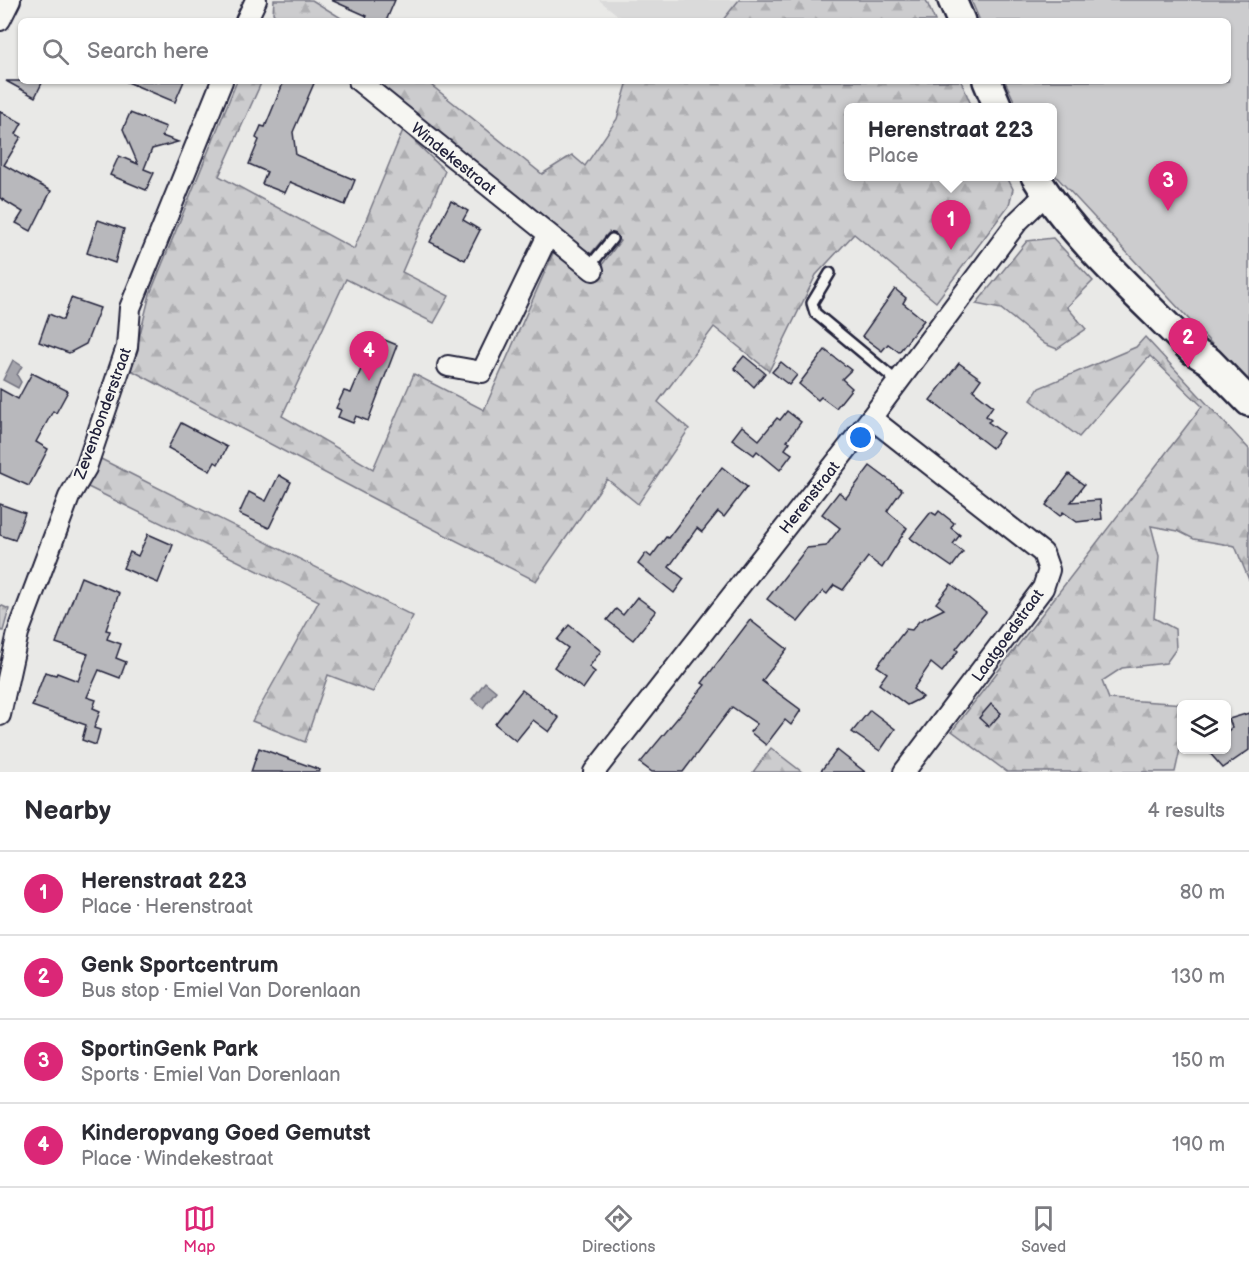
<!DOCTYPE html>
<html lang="en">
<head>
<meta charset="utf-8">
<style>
	:root { --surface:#fff; --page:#f7f7f7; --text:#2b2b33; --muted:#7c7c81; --line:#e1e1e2; --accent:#db2777 }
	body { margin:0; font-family:"Balsamiq Sans",sans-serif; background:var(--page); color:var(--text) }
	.controls { position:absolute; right:18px; bottom:18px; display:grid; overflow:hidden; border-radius:9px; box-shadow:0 2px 4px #0004 }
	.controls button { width:54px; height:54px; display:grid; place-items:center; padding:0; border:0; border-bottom:2px solid var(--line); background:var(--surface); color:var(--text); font:30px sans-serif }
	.you { position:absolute; left:861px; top:438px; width:21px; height:21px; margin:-15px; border:4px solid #fff; border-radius:50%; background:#1a73e8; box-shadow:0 0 0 9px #1a73e833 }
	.badge { display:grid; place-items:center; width:39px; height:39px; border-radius:50%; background:var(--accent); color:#fff; font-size:20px; font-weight:700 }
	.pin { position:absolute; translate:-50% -50px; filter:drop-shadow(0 2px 3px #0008) }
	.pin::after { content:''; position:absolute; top:32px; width:21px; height:18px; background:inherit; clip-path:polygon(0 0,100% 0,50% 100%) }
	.popup { position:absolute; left:844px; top:103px; width:213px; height:78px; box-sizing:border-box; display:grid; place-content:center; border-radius:9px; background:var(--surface); filter:drop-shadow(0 2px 4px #0005); font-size:20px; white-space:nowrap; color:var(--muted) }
	.popup b { font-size:22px; color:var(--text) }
	.popup::after { content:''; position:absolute; left:50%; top:100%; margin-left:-12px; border:12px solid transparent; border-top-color:var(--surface) }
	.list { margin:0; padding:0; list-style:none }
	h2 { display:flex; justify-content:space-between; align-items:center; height:78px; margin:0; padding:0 24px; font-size:26px }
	h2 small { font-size:20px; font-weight:400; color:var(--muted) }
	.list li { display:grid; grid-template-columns:39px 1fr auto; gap:18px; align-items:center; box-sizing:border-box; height:84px; padding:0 24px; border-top:2px solid var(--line) }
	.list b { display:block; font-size:22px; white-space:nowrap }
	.list p { margin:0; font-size:20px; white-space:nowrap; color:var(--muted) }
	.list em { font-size:20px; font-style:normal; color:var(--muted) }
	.icon { flex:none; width:33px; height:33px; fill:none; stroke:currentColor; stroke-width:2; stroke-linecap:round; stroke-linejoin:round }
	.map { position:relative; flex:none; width:1249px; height:772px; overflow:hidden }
	.search { position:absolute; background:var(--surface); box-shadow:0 2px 4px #0004; left:18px; right:18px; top:18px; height:66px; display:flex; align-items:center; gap:15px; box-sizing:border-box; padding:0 21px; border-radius:9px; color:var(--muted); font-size:22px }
	.sheet { height:414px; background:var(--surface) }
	nav { display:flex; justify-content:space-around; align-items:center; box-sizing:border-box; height:84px; border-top:2px solid var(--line); background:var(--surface); font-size:16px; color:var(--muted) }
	nav a { display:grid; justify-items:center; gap:3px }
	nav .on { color:var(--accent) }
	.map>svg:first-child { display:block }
</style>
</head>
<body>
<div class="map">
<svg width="1249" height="772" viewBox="0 0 1249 772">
	<defs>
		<pattern id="forest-firs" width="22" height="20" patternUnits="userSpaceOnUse" patternTransform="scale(1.5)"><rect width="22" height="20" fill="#ccccce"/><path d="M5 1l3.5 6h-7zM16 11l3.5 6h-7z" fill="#afafb2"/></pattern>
	</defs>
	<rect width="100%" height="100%" fill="#e9e9e7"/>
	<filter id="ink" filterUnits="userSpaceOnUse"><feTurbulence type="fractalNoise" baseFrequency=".0167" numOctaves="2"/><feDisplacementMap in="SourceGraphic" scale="12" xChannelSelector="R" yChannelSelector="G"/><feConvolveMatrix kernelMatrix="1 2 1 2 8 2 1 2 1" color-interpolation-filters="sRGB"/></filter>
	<g filter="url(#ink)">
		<path fill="#dadada" d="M599 0H739L722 21H625Z"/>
		<g fill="url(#forest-firs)" stroke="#777784" stroke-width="1.5">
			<path d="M274 0H312L346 21H279L273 13Z"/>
			<path d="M739 0H926L935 21H722Z"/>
			<path d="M237 81H262L219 176 354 249 403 130 445 171 402 272 449 296 434 323 346 279 282 416 373 469 414 374 484 410 554 251 592 278 620 241 609 232 587 258 373 81H426L542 174 572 155 585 166 617 119 628 81H961L972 107H849V176L1007 177 1013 189 1009 205 936 302 854 234 816 275 769 371 714 327 658 402 689 429 638 504 607 479 536 581 376 500 131 370 150 294Z"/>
			<path d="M1053 238 1093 281 1067 307 1086 329 1057 349 1045 344 1001 309 976 304 1027 241Z"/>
			<path d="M1145 337 1249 449V580L1235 546 1194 539 1178 531 1151 526 1159 556 1154 618 1175 629 1176 649 1166 663 1122 668 1102 681 1109 699 1186 704H1182L1181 745 1175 772H1007L952 731 1202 406 1150 356 1079 437 1031 400 1039 388 1136 347Z"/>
			<path d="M97 457 413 616 373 692 328 675 305 742 252 721 319 601 88 487Z"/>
			<path d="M0 605 9 609 3 631 0 630Z"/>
			<path d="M771 748 802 772H753Z"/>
		</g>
		<path fill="#ccccce" stroke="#777784" stroke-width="1.5" d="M971 0H1249V384L1053 173V107H1017L1005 81H1228V21H980Z"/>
		<g fill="#a5a5ac" stroke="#71717f" stroke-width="1.5">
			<path d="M13 360 22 366 17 375 21 382 18 388 3 380Z"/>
			<path d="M485 682 496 691 483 708 472 699Z"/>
		</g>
		<g fill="#b8b8bc" stroke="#22223b" stroke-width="1.5">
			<path d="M331 0H395L386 21H365L367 16Z"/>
			<path d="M6 81H43L35 97Z"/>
			<path d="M125 81H184L175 102Z"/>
			<path d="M284 81H315L293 132 296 155 355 180 345 205 290 182 285 193 262 184 267 172 249 164 259 140 256 138 261 126 265 127Z"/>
			<path d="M0 111 22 123 16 134 21 137 4 165 51 191 31 231 16 223 23 212 0 198Z"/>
			<path d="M130 113 166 127 162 136 178 142 152 149 144 169 154 173 146 190 110 175 119 156 138 164 123 129Z"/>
			<path d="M451 201 468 211 463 220 480 230 465 260 430 242Z"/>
			<path d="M98 220 124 229 115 263 87 253Z"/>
			<path d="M895 289 906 298 903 303 924 320 899 352 888 344 882 351 862 336Z"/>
			<path d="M71 298 100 308 86 344 69 353 39 342 49 314 63 320Z"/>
			<path d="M375 336 397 345 368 421 356 416 353 423 338 417 341 410 336 408 344 391 351 393Z"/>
			<path d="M825 350 851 370 842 379 852 388 836 408 821 397 818 400 799 384Z"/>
			<path d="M744 356 765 373 754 387 734 368Z"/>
			<path d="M781 362 797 375 789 385 772 372Z"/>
			<path d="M959 363 981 379 973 390 993 406 986 416 991 420 988 422 1003 433 992 448 930 400Z"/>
			<path d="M32 373 68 391 56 413 53 411 36 442 48 449 29 486 0 473V389L18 399Z"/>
			<path d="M787 411 801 422 787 441 790 442 785 449 792 454 780 470 757 451 754 455 732 439 742 426 759 440 777 418 780 420Z"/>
			<path d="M181 423 227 447 218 464 215 462 210 471 168 448Z"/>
			<path d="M870 466 902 490 887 511 907 528 882 568 868 557 843 590 834 585 827 594 823 591 798 622 767 599 807 548 826 546 840 528 822 514 839 492 846 498Z"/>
			<path d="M722 467 747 487 724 517 718 512 702 532 697 528 669 567 684 579 674 593 638 564 646 553 651 557 666 537 668 538Z"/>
			<path d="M1069 474 1084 485 1071 502 1100 500 1102 519 1077 522 1063 512 1060 516 1046 505Z"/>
			<path d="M279 475 291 482 269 528 239 514 249 492 266 501Z"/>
			<path d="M0 504 25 513 15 540 0 535Z"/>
			<path d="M939 511 954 523 951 528 960 535 953 544 963 552 952 567 910 538 931 512 936 515Z"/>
			<path d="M148 534 173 545 158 583 123 568 130 552 138 556Z"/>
			<path d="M81 577 119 593 106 630 110 631 107 639 121 644 116 658 126 662 120 678 99 670 87 697 96 700 93 708 100 711 94 728 100 730 96 745 82 740 86 725 32 706 45 672 56 675 57 673 78 681 88 654 56 643Z"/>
			<path d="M951 584 986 612 956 649 958 651 942 672 931 663 913 689 923 697 907 705 879 684 887 673 877 666 906 629 912 630 919 621 944 609 936 603Z"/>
			<path d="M637 597 656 611 633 640 607 620 616 609 623 615Z"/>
			<path d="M750 620 787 649 762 681 801 710 791 725 785 720 766 745 750 732 757 724 732 707 683 772H652L640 763 705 685 702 683Z"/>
			<path d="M569 625 601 651 589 667 595 672 583 689 554 667 568 648 557 640Z"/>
			<path d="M522 690 559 718 549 732 533 720 516 741 495 724Z"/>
			<path d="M991 704 1001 713 989 727 979 718Z"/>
			<path d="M870 710 895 729 880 751 852 732Z"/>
			<path d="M1249 713V750L1223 768 1207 750H1227V732L1232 727 1229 719Z"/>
			<path d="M259 748 320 770 319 772H251Z"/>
			<path d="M837 750 865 772H820Z"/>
		</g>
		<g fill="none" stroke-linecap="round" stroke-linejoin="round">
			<g stroke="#22223b" stroke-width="14">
				<g id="lane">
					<path d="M589 267 612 239"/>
					<path d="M830 273 812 303 815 313 898 382"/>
				</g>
			</g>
			<g stroke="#22223b" stroke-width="24">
				<g id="street">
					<path d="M0 20 10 0"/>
					<path d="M246 21 256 0"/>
					<path d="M359 81 593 270"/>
					<path d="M448 366 482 372 548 235"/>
					<path d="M871 418 1043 553 1049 570 1043 588 904 772"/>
					<path d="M0 715 18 633 69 497 86 468 127 347 130 308 222 81"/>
					<path d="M594 772 871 418 1018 221 1046 194"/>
				</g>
			</g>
			<g stroke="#22223b" stroke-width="32">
				<g id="secondary">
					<path d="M952 0 961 21"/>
					<path d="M987 81 998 107"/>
					<path d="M1035 176C1075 241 1140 297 1193 351L1209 361 1249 402"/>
				</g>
			</g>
			<use href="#lane" stroke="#f6f6f2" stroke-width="9"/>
			<use href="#street" stroke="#f6f6f2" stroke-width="20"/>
			<use href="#secondary" stroke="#f6f6f2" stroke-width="27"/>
		</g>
	</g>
	<g text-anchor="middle" stroke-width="4.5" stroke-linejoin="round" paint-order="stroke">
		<g font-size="16" fill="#22223b" stroke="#f6f6f2">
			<text transform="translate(454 158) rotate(39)" y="6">Windekestraat</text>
			<text transform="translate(102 413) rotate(-70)" y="6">Zevenbonderstraat</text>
			<text transform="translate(809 497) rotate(-52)" y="6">Herenstraat</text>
			<text transform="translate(1007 635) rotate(-54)" y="6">Laatgoedstraat</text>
		</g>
	</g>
</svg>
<div class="controls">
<button><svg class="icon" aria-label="layers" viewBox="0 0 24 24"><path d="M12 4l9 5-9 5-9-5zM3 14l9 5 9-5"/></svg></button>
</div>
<div class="you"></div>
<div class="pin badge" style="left:951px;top:250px">1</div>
<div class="popup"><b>Herenstraat 223</b>Place</div>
<div class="pin badge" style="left:1188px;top:368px">2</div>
<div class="pin badge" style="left:1168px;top:211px">3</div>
<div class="pin badge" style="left:369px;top:381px">4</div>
<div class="search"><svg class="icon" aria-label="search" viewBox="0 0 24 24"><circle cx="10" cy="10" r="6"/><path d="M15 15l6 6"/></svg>Search here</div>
</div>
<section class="sheet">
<h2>Nearby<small>4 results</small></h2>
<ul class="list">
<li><span class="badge">1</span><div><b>Herenstraat 223</b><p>Place · Herenstraat</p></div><em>80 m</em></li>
<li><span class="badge">2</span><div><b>Genk Sportcentrum</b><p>Bus stop · Emiel Van Dorenlaan</p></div><em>130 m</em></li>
<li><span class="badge">3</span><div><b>SportinGenk Park</b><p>Sports · Emiel Van Dorenlaan</p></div><em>150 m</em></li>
<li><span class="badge">4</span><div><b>Kinderopvang Goed Gemutst</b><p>Place · Windekestraat</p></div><em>190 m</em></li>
</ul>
</section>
<nav>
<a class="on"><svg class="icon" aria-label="map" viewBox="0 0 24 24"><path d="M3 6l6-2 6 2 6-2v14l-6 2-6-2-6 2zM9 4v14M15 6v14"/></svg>Map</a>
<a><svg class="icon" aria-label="directions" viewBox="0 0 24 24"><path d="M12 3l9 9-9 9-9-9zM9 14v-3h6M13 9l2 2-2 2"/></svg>Directions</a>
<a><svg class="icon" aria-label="saved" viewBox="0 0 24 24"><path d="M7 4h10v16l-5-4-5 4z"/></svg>Saved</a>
</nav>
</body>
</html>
